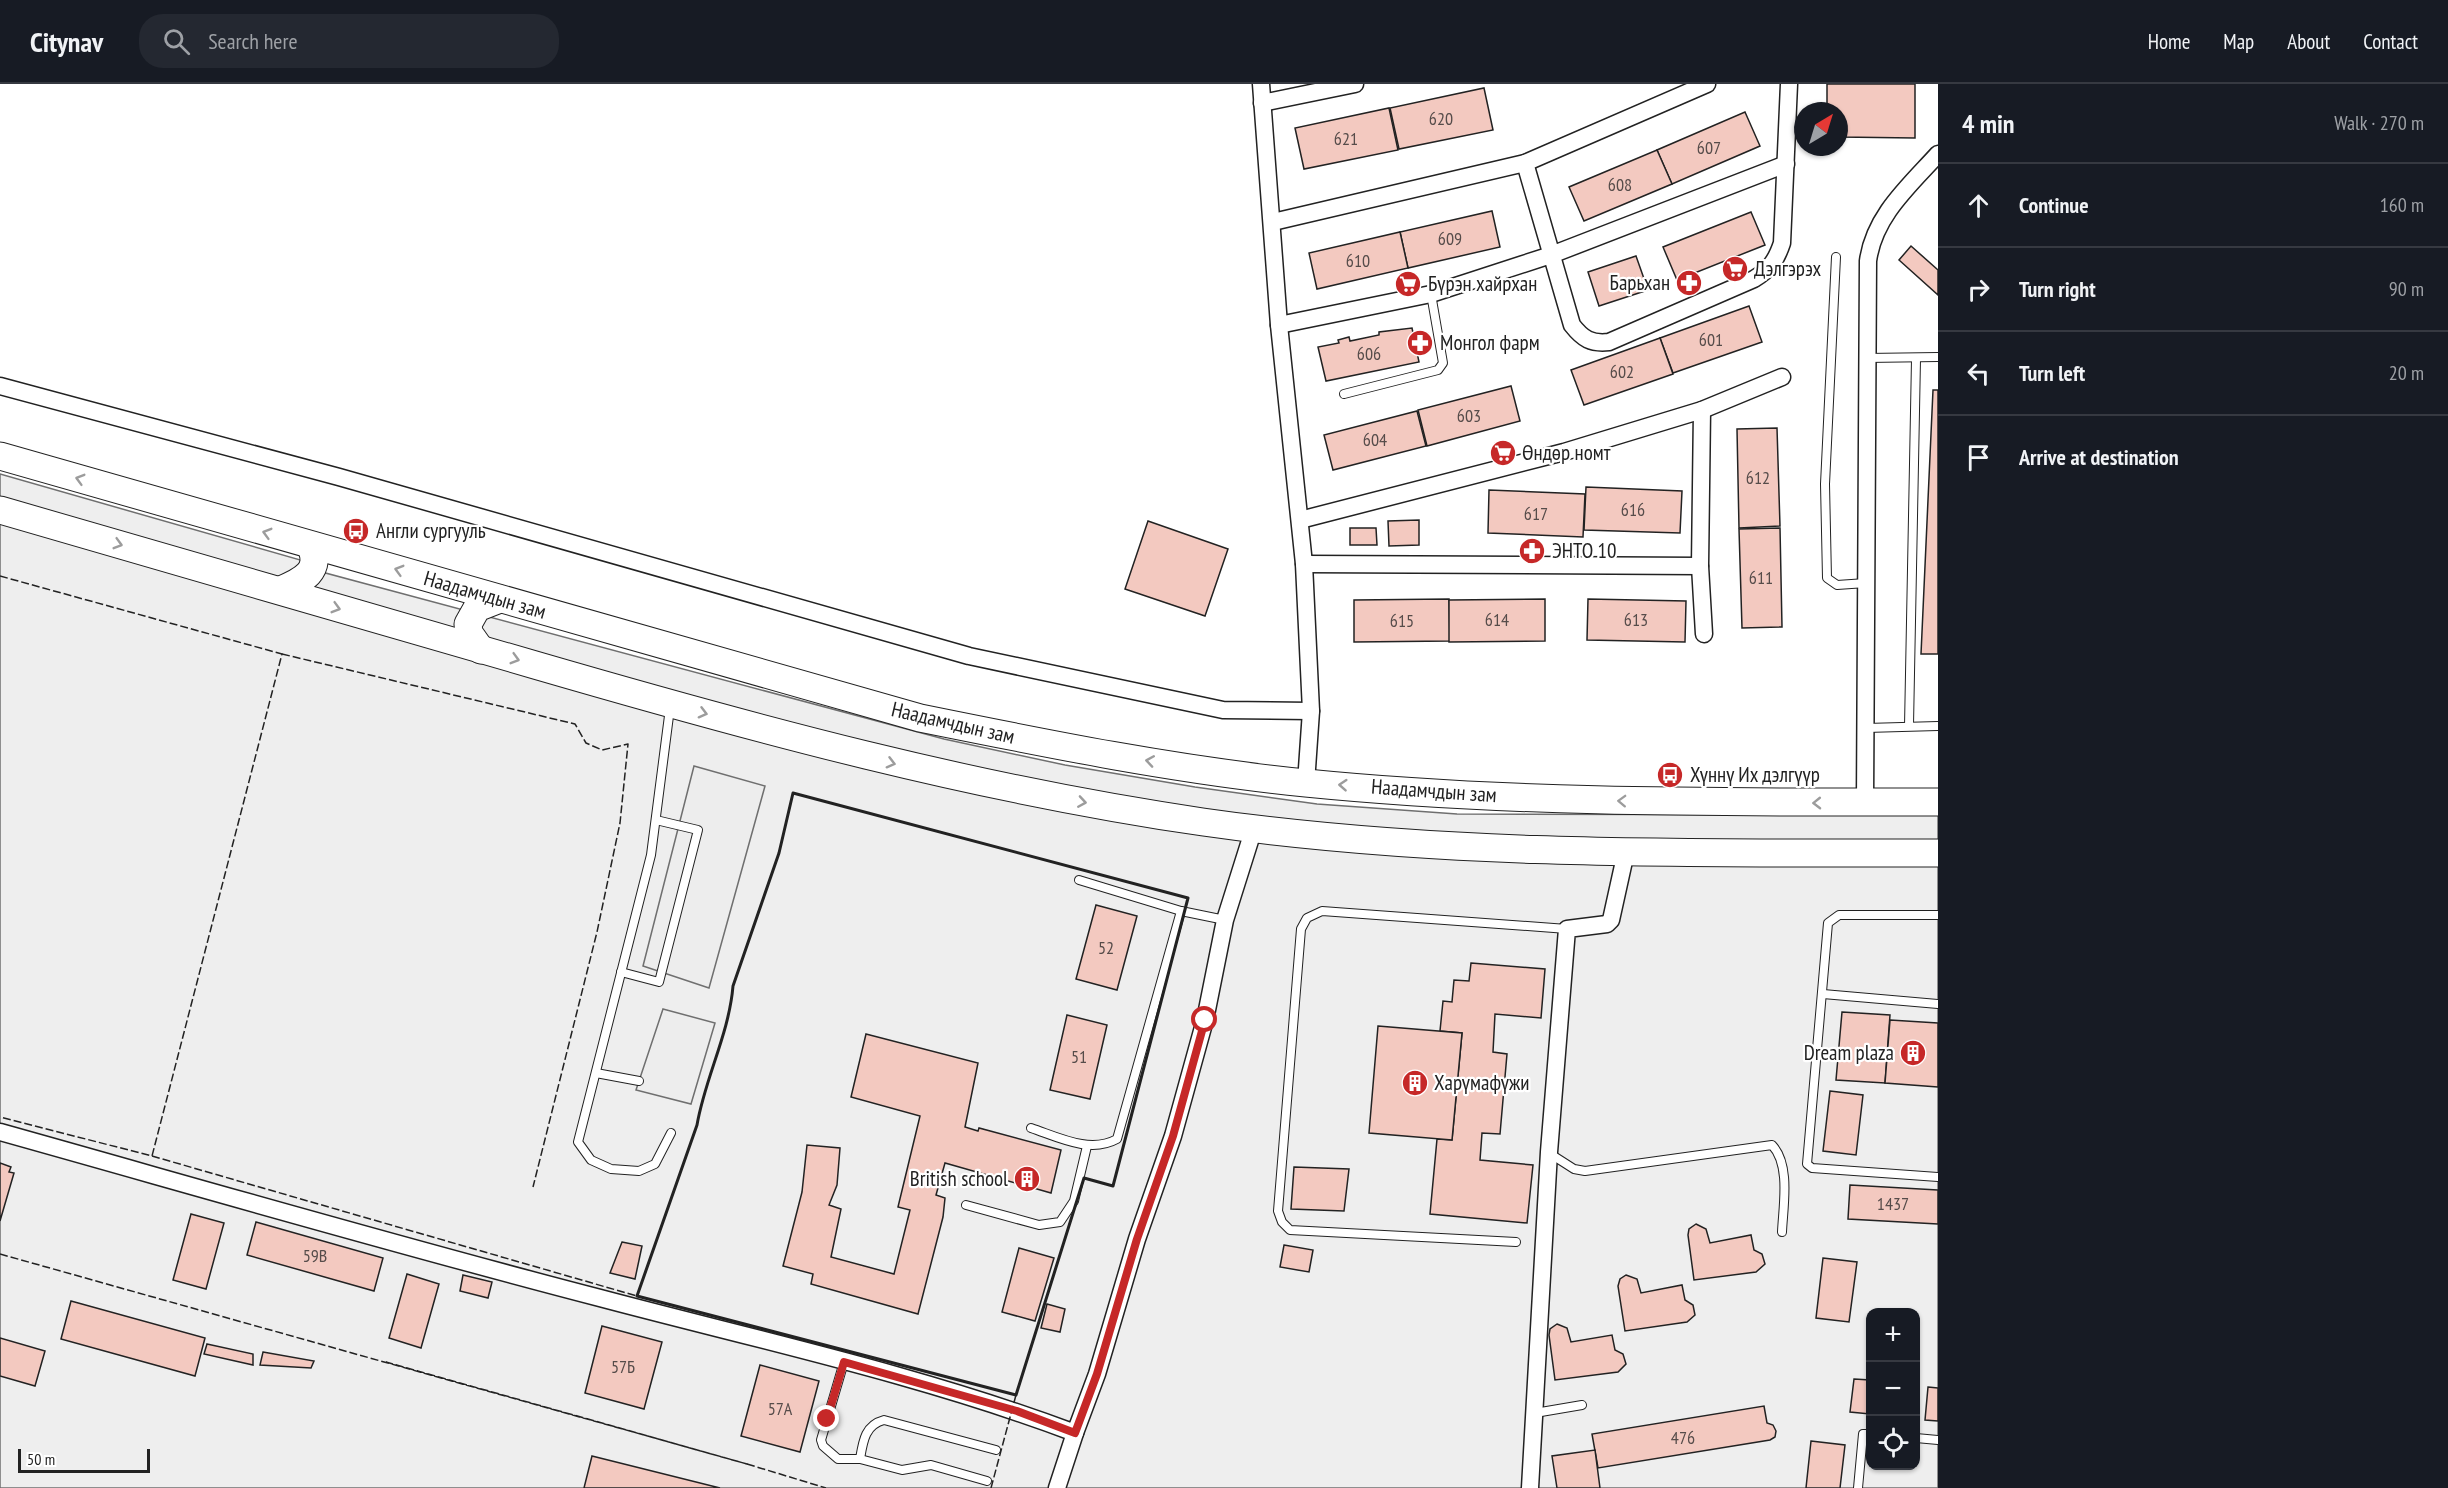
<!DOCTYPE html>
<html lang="en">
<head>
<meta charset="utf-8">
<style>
	:root { --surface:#171b24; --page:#242831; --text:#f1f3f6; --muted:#9ea1a6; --line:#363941 }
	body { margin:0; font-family:"PT Sans Narrow",sans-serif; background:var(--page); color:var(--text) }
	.controls { position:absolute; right:18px; bottom:18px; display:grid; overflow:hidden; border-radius:12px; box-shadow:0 2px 4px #0004 }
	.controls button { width:54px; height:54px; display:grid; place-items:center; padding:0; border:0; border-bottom:2px solid var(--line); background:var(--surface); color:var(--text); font:30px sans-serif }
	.compass { position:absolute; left:1794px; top:18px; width:54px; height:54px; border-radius:50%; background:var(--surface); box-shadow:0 2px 4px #0004; rotate:38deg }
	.scale { position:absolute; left:18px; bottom:15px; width:132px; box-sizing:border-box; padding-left:6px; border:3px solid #222; border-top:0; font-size:16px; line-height:21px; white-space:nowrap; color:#222; -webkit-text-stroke:4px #fff; paint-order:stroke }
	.stop { position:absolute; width:18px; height:18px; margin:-14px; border:4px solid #c62828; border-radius:50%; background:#fff }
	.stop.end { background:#c62828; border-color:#fff; box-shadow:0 2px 6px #0008 }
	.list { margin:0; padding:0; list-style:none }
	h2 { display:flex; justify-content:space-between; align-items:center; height:78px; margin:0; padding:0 24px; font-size:26px }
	h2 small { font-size:20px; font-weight:400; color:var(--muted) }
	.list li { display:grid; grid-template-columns:39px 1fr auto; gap:18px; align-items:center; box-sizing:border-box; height:84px; padding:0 24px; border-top:2px solid var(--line) }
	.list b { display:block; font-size:22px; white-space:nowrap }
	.list em { font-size:20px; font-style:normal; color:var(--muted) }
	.icon { flex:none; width:33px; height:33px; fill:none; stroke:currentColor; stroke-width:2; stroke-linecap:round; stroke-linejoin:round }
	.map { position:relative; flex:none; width:1938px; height:1404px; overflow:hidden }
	header { display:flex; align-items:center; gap:36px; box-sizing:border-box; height:84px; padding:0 30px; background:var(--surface); border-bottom:2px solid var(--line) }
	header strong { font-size:28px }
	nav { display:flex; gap:33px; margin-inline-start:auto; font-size:21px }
	.search { width:420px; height:54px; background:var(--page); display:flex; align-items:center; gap:15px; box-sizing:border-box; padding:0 21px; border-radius:24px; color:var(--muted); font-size:22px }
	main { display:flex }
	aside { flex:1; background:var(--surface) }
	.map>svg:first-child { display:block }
</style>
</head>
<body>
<header>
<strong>Citynav</strong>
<div class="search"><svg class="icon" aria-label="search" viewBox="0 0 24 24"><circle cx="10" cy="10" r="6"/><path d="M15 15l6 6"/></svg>Search here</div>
<nav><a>Home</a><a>Map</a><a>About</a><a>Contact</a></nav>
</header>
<main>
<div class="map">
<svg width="1938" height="1404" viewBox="0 0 1938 1404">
	<rect width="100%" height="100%" fill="#fff"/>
	<path fill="#eee" stroke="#6f6f6f" stroke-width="1.5" fill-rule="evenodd" d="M0 390 304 477 307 484 944 655 1065 681 1195 703 1317 720 1457 730 1938 731V1404H0ZM1870 1228H1916V1382H1870Z"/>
	<g fill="#ededed" stroke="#6f6f6f" stroke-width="1.5">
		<path d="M694 682 765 702 709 904 643 882Z"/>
		<path d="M663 925 715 939 691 1020 636 1006Z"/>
	</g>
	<g fill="#f3c9c0" stroke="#222" stroke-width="1.5">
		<path d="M1827 0H1915V54L1839 53V27H1827Z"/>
		<path d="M1484 4 1493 46 1399 65 1390 24Z"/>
		<path d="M1389 24 1398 66 1304 85 1295 44Z"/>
		<path d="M1745 28 1760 62 1672 100 1657 66Z"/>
		<path d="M1657 66 1672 100 1584 137 1569 103Z"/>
		<path d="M1492 127 1500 163 1408 184 1400 148Z"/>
		<path d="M1751 128 1765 161 1677 196 1663 163Z"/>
		<path d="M1400 148 1408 184 1317 205 1309 169Z"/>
		<path d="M1911 162 1938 186V211L1899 176Z"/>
		<path d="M1636 172 1648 206 1599 222 1588 188Z"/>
		<path d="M1749 222 1762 258 1673 289 1660 254Z"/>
		<path d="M1412 244 1419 278 1326 297 1318 263 1339 259 1338 256 1349 253 1350 257 1379 251V248Z"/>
		<path d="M1660 254 1673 290 1584 321 1571 286Z"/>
		<path d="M1511 302 1520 337 1427 362 1418 326Z"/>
		<path d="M1933 306H1938V570H1921Z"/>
		<path d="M1417 327 1426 362 1333 386 1324 351Z"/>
		<path d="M1777 344 1780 442 1739 444 1737 345Z"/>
		<path d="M1586 403 1682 407 1680 449 1584 446Z"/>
		<path d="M1489 406 1585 410 1583 453 1488 449Z"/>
		<path d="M1419 436V461L1389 462 1388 437Z"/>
		<path d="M1148 437 1228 465 1205 532 1125 505Z"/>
		<path d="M1350 444H1376L1377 461H1350Z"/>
		<path d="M1780 444 1782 543 1742 544 1739 445Z"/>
		<path d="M1449 515 1450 557 1354 558V516Z"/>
		<path d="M1545 515V557L1449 558V516Z"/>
		<path d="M1588 515 1686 517 1685 558 1587 556Z"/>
		<path d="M1096 821 1137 832 1117 906 1076 895Z"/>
		<path d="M1471 879 1545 885 1541 934 1495 930 1493 968 1507 970 1500 1050 1482 1049 1480 1076 1533 1081 1527 1139 1430 1130 1437 1055 1452 1056 1462 949 1440 947 1443 917 1452 918 1454 896 1469 897Z"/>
		<path d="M1842 928 1890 931 1885 999 1836 996Z"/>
		<path d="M1067 931 1107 941 1090 1015 1050 1006Z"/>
		<path d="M1890 936 1938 939V1003L1885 999Z"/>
		<path d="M1378 942 1462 949 1452 1056 1369 1049Z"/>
		<path d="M866 950 978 979 965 1043 978 1047 979 1044 1061 1066 1051 1109 945 1079 936 1111 945 1114 943 1133 918 1230 811 1200 813 1190 783 1182 802 1108 807 1061 840 1064 837 1101 829 1121 841 1125 831 1173 894 1190 910 1126 898 1123 920 1032 851 1013Z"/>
		<path d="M1830 1007 1863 1011 1856 1071 1823 1067Z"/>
		<path d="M0 1079 11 1083 9 1088 14 1089 0 1137Z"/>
		<path d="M1294 1083 1349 1085 1344 1127 1291 1125Z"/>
		<path d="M1850 1101 1938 1106V1140L1848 1135Z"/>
		<path d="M191 1130 224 1139 206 1205 173 1196Z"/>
		<path d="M256 1138 383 1174 374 1207 247 1171Z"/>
		<path d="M1696 1140 1706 1145 1710 1159 1751 1151 1754 1166 1762 1170 1765 1180 1756 1188 1694 1196 1688 1151 1689 1145Z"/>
		<path d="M622 1158 642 1162 635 1195 610 1189Z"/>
		<path d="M1284 1161 1313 1166 1309 1188 1280 1183Z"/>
		<path d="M1019 1164 1054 1174 1035 1237 1002 1228Z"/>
		<path d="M1823 1174 1857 1178 1849 1238 1816 1234Z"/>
		<path d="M407 1190 439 1200 421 1264 389 1254Z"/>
		<path d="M463 1191 492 1198 488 1214 460 1207Z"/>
		<path d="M1626 1191 1637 1195 1641 1209 1682 1201 1685 1216 1693 1221 1695 1231 1687 1238 1625 1247 1618 1202 1620 1195Z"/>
		<path d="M71 1217 205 1254 195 1292 61 1255Z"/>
		<path d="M1047 1220 1065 1225 1060 1248 1041 1244Z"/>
		<path d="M1557 1240 1567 1244 1571 1258 1612 1251 1615 1266 1623 1270 1626 1280 1618 1288 1555 1296 1549 1251 1550 1245Z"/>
		<path d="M602 1242 662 1258 644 1325 585 1309Z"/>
		<path d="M0 1254 45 1267 35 1302 0 1292Z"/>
		<path d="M207 1260 253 1270V1281L204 1270Z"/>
		<path d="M263 1268 314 1277 311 1284 260 1281Z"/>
		<path d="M760 1281 819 1297 800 1368 741 1352Z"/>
		<path d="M1854 1295 1870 1296V1330L1850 1328Z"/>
		<path d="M1928 1303 1938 1304V1337L1925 1336Z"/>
		<path d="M1764 1322 1767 1339 1773 1341 1776 1347 1775 1353 1770 1356 1598 1384 1592 1350Z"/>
		<path d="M1811 1357 1845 1361 1840 1404H1806Z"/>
		<path d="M1595 1366 1600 1404H1557L1552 1372Z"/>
		<path d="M592 1372 720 1404H584Z"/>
	</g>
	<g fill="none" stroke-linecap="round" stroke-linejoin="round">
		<g stroke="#222" stroke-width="10">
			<g id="service">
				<path d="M1836 173 1825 400 1827 494 1837 501 1866 499"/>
				<path d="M1866 274 1938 273"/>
				<path d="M1344 310 1438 286 1443 279 1431 210"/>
				<path d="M670 624 651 771 578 1058 591 1076 611 1085 639 1087 655 1080 671 1049"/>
				<path d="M1909 642 1916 275"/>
				<path d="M1866 644 1938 642"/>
				<path d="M1079 796 1181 827 1225 836"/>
				<path d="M1938 831H1839L1828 839 1807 1080 1812 1084 1938 1093"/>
				<path d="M621 888 659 898 698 746 656 736"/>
				<path d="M1823 910 1938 920"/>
				<path d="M596 989 639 997"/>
				<path d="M1031 1044C1058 1053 1090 1070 1117 1055L1181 827"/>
				<path d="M1549 1069 1574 1085 1585 1087 1772 1061C1791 1081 1783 1123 1782 1148"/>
				<path d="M966 1121 1039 1141 1060 1138 1074 1117 1087 1062"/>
				<path d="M1516 1158 1290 1146 1282 1138 1278 1127 1301 845 1307 834 1322 827 1567 845"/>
				<path d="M844 1278 821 1356 823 1362 838 1375H860L902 1386 931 1381 987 1397"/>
				<path d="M1535 1329 1582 1321"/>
				<path d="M1916 1354 1938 1356"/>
				<path d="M860 1375C863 1357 865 1341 884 1336L996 1366"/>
				<path d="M1858 1404 1863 1350H1870"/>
			</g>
		</g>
		<g stroke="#222" stroke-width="19">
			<g id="minor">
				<path d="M1261 0 1279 241 1304 480 1311 627 1306 699"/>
				<path d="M1262 19 1355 0"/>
				<path d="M1525 79 1572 241C1583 255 1591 260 1609 258L1754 195C1770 185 1776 177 1782 159L1789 0"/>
				<path d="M1273 138 1525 79 1707 0"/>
				<path d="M1279 241 1431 210 1551 171 1786 80"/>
				<path d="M0 302 339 393 969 572 1223 626 1311 627"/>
				<path d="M1702 326 1700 482 1704 550"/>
				<path d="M1300 436 1564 368 1702 326 1782 293"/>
				<path d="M1304 480 1700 482"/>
				<path d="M1865 718 1868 177C1874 132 1909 102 1938 70"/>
				<path d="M0 1048C200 1104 399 1162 600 1214 758 1256 921 1291 1075 1349L1097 1290 1137 1155 1173 1052 1205 936 1225 836 1254 744"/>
				<path d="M1057 1404 1075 1349"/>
				<path d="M1530 1404 1549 1068 1567 845 1607 840 1611 836 1626 768"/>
			</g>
		</g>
		<g stroke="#222" stroke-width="29">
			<g id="trunk">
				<path d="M0 372 920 634C1048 660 1176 686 1306 699 1516 720 1727 718 1938 718"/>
				<path d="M0 426C178 477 357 530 535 581 755 645 976 705 1203 738 1446 773 1693 769 1938 769"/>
				<path d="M281 506C302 497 323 487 310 461"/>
				<path d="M481 566 469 549 468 540 477 524 500 515"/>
			</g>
		</g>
		<use href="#service" stroke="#fff" stroke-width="8"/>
		<use href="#minor" stroke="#fff" stroke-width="16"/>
		<use href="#trunk" stroke="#fff" stroke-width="27"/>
		<g stroke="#222" stroke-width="1.5" stroke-dasharray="8 3" stroke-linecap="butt">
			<path d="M0 492 282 570 152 1072 0 1033"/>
			<path d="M282 570 575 640 586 659 602 666 628 660 620 739 597 848 533 1103"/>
			<path d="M152 1072 637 1212"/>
			<path d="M0 1170 747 1380 386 1278"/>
			<path d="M747 1380 826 1404"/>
			<path d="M991 1404 1016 1311"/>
		</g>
		<path stroke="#222" stroke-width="3" d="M793 709 1188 814 1113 1102 1084 1094 1016 1311 637 1212 697 1041C705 994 729 950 733 902L779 769Z"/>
	</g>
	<defs><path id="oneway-chevron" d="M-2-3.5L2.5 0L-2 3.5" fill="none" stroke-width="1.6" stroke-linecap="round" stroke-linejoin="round" transform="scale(1.5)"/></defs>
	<g stroke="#9c9c9c">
		<use href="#oneway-chevron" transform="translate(80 395) rotate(-164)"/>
		<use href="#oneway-chevron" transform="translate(267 449) rotate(-164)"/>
		<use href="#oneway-chevron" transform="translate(118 460) rotate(16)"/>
		<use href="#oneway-chevron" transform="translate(399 486) rotate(-164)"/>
		<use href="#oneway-chevron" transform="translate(336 524) rotate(16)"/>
		<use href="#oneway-chevron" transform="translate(515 575) rotate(16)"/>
		<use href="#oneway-chevron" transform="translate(703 629) rotate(15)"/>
		<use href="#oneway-chevron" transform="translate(1150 677) rotate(-171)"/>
		<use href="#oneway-chevron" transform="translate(891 679) rotate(15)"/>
		<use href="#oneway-chevron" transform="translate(1343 701) rotate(-176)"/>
		<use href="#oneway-chevron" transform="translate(1622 717) rotate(-178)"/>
		<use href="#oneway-chevron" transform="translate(1082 718) rotate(9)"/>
		<use href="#oneway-chevron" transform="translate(1817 719) rotate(179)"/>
	</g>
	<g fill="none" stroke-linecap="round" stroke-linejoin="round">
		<path stroke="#c62828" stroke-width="8" d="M827 1335 844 1278 1017 1327 1075 1349 1097 1290 1137 1155 1173 1052 1205 936"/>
	</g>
	<defs>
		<g id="supermarket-disc" transform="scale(1.35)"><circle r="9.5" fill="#c62828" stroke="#fff"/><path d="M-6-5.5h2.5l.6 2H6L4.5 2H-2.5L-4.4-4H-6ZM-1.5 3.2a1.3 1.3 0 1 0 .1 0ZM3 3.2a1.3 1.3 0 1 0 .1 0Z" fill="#fff"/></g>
		<g id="pharmacy-disc" transform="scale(1.35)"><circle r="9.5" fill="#c62828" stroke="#fff"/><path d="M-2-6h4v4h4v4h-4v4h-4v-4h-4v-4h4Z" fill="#fff"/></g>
		<g id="bus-disc" transform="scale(1.35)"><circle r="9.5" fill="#c62828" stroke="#fff"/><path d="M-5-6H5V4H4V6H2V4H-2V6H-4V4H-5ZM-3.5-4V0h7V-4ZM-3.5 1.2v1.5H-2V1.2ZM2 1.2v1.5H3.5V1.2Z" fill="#fff"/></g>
		<g id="building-disc" transform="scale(1.35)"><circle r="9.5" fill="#c62828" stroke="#fff"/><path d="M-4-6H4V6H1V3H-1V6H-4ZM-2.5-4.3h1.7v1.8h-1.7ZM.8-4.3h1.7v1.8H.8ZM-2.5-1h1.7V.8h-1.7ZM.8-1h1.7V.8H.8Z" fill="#fff"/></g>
	</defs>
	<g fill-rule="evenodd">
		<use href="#supermarket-disc" x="1735" y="185"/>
		<use href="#pharmacy-disc" x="1689" y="199"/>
		<use href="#supermarket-disc" x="1408" y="200"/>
		<use href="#pharmacy-disc" x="1420" y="259"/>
		<use href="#supermarket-disc" x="1503" y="369"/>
		<use href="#bus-disc" x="356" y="447"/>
		<use href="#pharmacy-disc" x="1532" y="467"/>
		<use href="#bus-disc" x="1670" y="691"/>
		<use href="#building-disc" x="1913" y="969"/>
		<use href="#building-disc" x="1415" y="999"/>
		<use href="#building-disc" x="1027" y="1095"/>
	</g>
	<g text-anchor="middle" stroke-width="4.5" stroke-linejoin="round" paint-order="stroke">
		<g font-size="18" fill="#564c4a">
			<text x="1441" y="41">620</text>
			<text x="1346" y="61">621</text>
			<text x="1709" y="70">607</text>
			<text x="1620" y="107">608</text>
			<text x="1450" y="161">609</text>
			<text x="1358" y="183">610</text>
			<text x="1711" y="262">601</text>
			<text x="1369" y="276">606</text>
			<text x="1622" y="294">602</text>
			<text x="1469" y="338">603</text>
			<text x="1375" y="362">604</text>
			<text x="1758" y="400">612</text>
			<text x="1633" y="432">616</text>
			<text x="1536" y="436">617</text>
			<text x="1761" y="500">611</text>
			<text x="1497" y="542">614</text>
			<text x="1636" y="542">613</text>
			<text x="1402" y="543">615</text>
			<text x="1106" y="870">52</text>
			<text x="1079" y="979">51</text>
			<text x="1893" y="1126">1437</text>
			<text x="315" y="1178">59В</text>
			<text x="623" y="1289">57Б</text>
			<text x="780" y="1331">57А</text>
			<text x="1683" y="1360">476</text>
		</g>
		<g font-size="21" fill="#222" stroke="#fff" text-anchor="start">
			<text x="1754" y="192">Дэлгэрэх</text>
			<text x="1670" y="206" text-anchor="end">Барьхан</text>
			<text x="1428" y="207">Бүрэн хайрхан</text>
			<text x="1440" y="266">Монгол фарм</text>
			<text x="1522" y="376">Өндөр номт</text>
			<text x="376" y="454">Англи сургууль</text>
			<text x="1552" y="474">ЭНТО 10</text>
			<text x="1690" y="698">Хүннү Их дэлгүүр</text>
			<text x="1894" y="976" text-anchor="end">Dream plaza</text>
			<text x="1434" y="1006">Харүмафүжи</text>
			<text x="1008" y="1102" text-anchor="end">British school</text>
		</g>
		<g font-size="21" fill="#222" stroke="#fff">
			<text transform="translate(485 511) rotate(16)" y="7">Наадамчдын зам</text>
			<text transform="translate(953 639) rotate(13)" y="7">Наадамчдын зам</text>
			<text transform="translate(1434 707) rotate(4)" y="7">Наадамчдын зам</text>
		</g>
	</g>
</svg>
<div class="controls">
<button>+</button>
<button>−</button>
<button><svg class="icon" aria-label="locate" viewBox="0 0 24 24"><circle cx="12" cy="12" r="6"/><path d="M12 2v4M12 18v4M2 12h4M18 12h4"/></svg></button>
</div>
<svg class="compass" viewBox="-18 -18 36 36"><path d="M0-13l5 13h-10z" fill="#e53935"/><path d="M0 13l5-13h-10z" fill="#9ea1a6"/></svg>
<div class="scale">50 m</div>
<div class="stop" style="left:1205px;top:936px"></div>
<div class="stop end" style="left:827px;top:1335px"></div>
</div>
<aside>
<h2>4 min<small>Walk · 270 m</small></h2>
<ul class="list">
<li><svg class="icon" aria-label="ahead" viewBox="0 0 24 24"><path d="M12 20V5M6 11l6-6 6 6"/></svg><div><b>Continue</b></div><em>160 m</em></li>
<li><svg class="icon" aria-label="right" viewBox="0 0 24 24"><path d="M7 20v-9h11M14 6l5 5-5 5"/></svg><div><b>Turn right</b></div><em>90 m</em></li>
<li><svg class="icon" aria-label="left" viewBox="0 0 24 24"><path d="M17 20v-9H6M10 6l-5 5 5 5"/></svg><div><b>Turn left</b></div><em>20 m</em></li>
<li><svg class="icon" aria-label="arrive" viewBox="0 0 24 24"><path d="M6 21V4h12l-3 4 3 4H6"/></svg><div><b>Arrive at destination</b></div></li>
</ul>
</aside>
</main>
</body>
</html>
